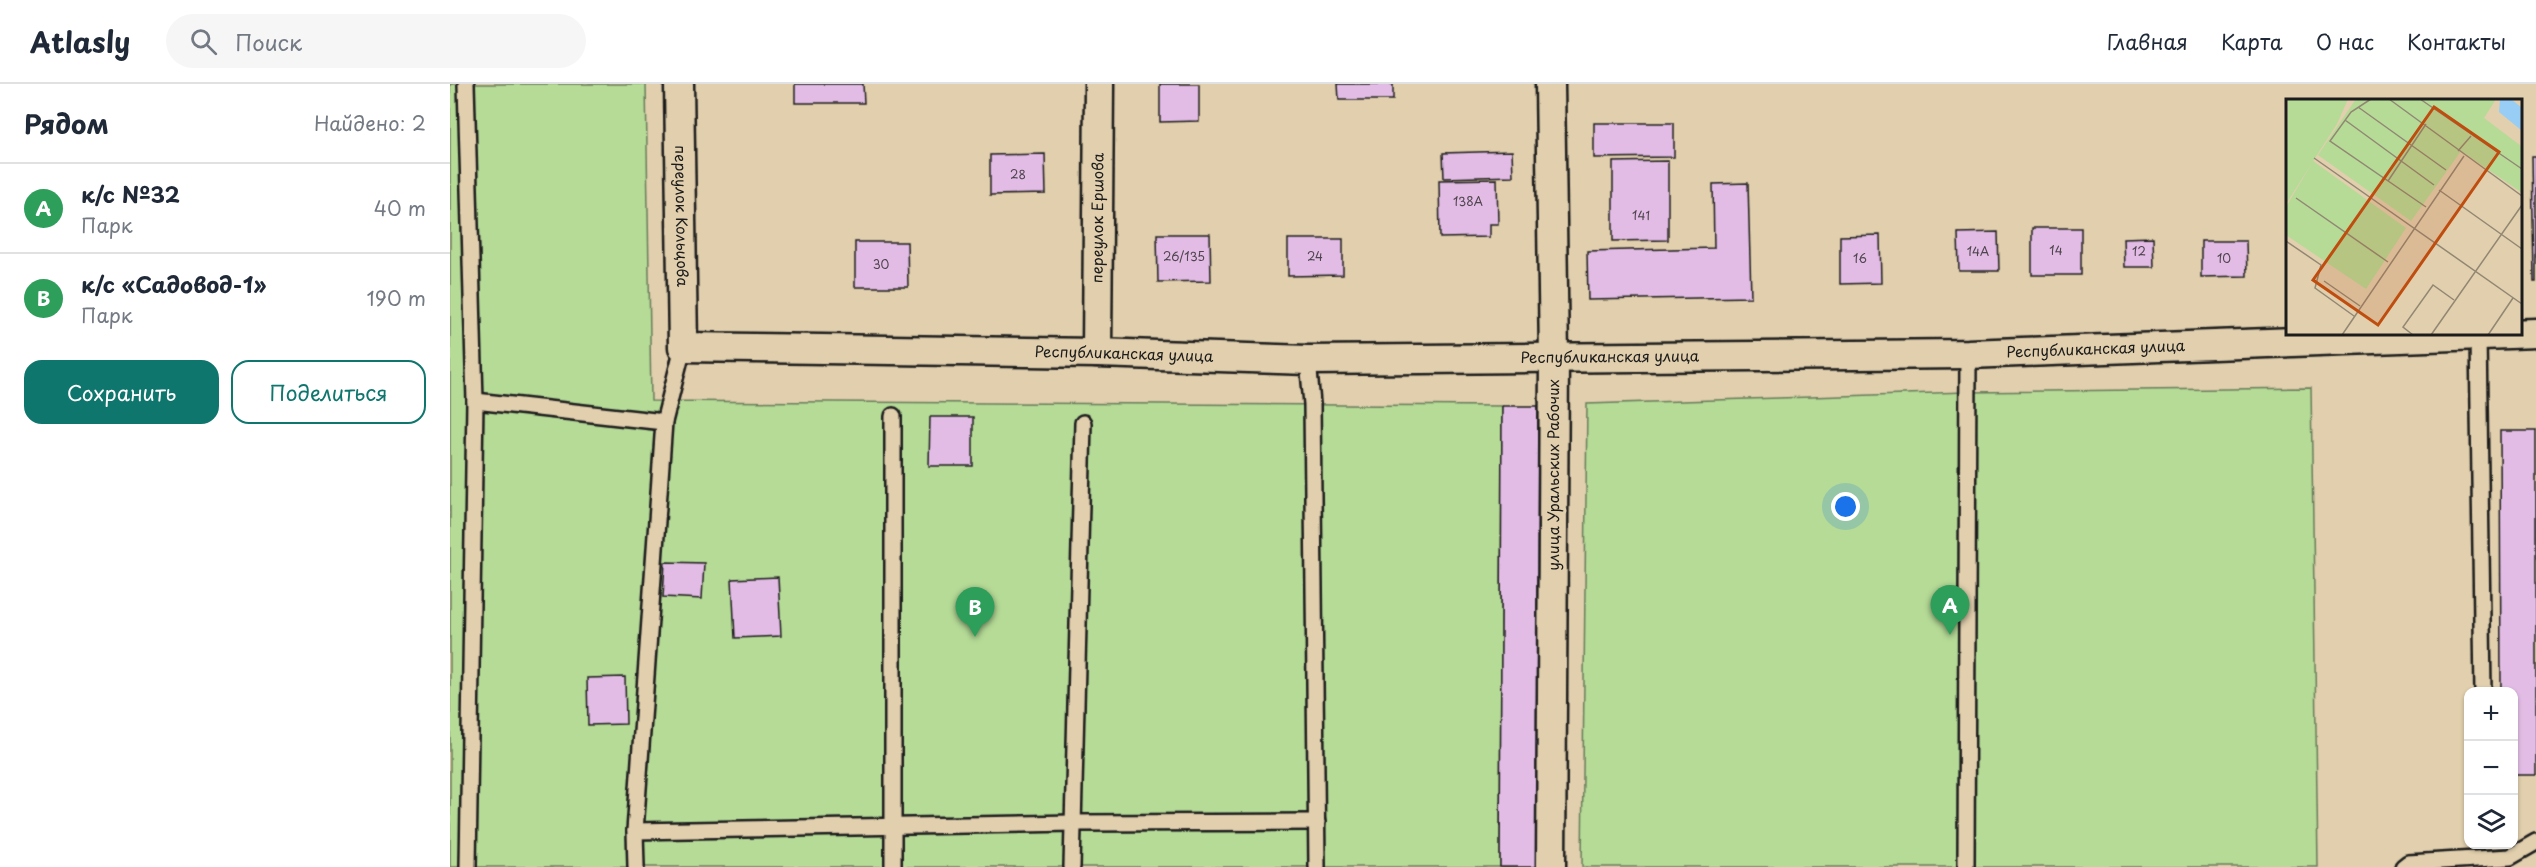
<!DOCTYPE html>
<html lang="ru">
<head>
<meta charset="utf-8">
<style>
	:root { --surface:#fff; --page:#f6f6f7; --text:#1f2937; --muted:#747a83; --line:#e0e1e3; --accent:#0f766e }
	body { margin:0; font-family:"Playpen Sans",sans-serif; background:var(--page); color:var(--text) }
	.controls { position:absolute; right:18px; bottom:18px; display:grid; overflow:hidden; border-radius:12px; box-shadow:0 2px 4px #0004 }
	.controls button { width:54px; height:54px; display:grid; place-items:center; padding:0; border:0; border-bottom:2px solid var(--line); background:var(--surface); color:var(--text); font:30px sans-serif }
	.you { position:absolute; left:1396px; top:423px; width:21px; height:21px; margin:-15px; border:4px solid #fff; border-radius:50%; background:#1a73e8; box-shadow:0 0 0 9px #1a73e833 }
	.badge { display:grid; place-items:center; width:39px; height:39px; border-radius:50%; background:var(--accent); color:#fff; font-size:20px; font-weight:700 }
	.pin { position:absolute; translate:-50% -50px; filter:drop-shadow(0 2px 3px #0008) }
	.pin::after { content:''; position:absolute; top:32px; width:21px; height:18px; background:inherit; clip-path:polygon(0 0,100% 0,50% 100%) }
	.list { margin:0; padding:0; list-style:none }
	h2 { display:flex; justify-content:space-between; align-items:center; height:78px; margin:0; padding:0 24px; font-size:26px }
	h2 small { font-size:20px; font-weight:400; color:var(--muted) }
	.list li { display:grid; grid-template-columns:39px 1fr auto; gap:18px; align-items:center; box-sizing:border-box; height:90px; padding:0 24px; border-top:2px solid var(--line) }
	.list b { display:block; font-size:22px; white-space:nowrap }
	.list p { margin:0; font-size:20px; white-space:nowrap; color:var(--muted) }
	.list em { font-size:20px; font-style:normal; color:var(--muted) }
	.actions { display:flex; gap:12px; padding:18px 24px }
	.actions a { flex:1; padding:14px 0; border:2px solid var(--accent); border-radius:18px; text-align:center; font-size:21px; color:var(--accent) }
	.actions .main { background:var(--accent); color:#fff }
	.icon { flex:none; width:33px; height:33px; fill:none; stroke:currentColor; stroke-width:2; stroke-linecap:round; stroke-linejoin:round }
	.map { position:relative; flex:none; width:2086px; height:783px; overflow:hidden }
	header { display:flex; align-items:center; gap:36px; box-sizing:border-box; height:84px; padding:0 30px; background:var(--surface); border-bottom:2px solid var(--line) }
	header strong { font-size:28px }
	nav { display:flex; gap:33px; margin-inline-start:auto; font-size:21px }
	.search { width:420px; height:54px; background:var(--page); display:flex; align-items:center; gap:15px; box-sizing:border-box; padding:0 21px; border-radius:33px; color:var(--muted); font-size:22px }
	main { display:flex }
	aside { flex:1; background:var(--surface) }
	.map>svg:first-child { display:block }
</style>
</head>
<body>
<header>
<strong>Atlasly</strong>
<div class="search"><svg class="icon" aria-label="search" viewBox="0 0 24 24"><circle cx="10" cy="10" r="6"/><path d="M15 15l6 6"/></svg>Поиск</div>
<nav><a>Главная</a><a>Карта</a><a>О нас</a><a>Контакты</a></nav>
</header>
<main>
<aside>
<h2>Рядом<small>Найдено: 2</small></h2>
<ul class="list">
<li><span class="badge" style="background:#2e9e5b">A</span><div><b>к/с №32</b><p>Парк</p></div><em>40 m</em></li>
<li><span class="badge" style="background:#2e9e5b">B</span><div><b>к/с «Садовод-1»</b><p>Парк</p></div><em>190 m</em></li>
</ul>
<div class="actions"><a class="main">Сохранить</a><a>Поделиться</a></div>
</aside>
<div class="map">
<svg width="2086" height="783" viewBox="0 0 2086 783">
	<rect width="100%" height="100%" fill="#e1cfad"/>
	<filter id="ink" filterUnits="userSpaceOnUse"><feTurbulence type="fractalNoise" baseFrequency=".0167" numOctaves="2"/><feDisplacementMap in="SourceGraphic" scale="12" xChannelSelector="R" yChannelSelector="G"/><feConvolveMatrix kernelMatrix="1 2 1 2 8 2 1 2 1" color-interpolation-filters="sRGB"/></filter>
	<g filter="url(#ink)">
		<g fill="#b5db97" stroke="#687c5a" stroke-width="1.5">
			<path d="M0 0H196L201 317 1052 322 1050 783H0Z"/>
			<path d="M1861 304 1868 783H1132L1137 320 1517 308Z"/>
		</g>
		<g fill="#e2bce5" stroke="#1c1c1c" stroke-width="1.5">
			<path d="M345 0H413L414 19H345Z"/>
			<path d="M710 0H749V37L710 38Z"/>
			<path d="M888 0H943V16H889Z"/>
			<path d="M1144 39H1224V73L1144 74Z"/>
			<path d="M1062 67 1063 92 994 94 993 69Z"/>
			<path d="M595 70 596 110 540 111V71Z"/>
			<path d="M2082 72H2086V198H2084Z"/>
			<path d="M1218 77V156L1163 157V78Z"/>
			<path d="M1047 95 1048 140H1039V153L990 154 989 96Z"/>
			<path d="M1298 99 1301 213 1138 216 1137 167 1264 164 1263 100Z"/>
			<rect x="1582" y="144" width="49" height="47"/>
			<path d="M1548 148 1549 187H1509L1508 149Z"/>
			<path d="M707 150H760L761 197 708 198Z"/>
			<path d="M1430 151 1431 199 1390 200V152Z"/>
			<path d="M1703 153 1704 183H1674L1673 154Z"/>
			<path d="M838 155H893V191L838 192Z"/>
			<path d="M1751 157H1796L1797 192 1751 193Z"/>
			<path d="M405 158H457L458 203H405Z"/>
			<path d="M1052 322H1088L1086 783H1050Z"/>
			<path d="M480 333H523V382H479Z"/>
			<path d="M2050 347H2086V691H2064V608H2051Z"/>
			<path d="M215 478 254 479 252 515 213 513Z"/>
			<path d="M328 493 331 552 285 554 282 495Z"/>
			<path d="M175 593 176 640 138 641 137 594Z"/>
		</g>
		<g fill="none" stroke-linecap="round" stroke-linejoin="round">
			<g stroke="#1c1c1c" stroke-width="20">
				<g id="service">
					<path d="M16 0 25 317 18 783"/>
					<path d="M2028 252 2033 608"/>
					<path d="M858 276 862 320 867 783"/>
					<path d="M25 317 214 338"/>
					<path d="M443 332V783"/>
					<path d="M185 747 623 739 867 738"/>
					<path d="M186 783 185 747 214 338 233 263"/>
					<path d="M622 783 633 339"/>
					<path d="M1516 783 1518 270"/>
					<path d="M1953 783 1958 779 2060 773 2086 758"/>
				</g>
			</g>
			<g stroke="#1c1c1c" stroke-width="33">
				<g id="minor">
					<path id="s1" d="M229 0 233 263 647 269 858 276 1518 270 2086 249"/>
					<path d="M1100 0 1104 274 1101 783"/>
					<path id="s2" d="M647 269 649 0"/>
				</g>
			</g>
			<use href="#service" stroke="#e1cfad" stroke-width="15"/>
			<use href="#minor" stroke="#e1cfad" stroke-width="28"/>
		</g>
	</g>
	<g text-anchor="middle" stroke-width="6" stroke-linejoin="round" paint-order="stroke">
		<g font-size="12" fill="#4e444e">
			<text x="568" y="95">28</text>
			<text x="1018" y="122">138А</text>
			<text x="1191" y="136">141</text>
			<text x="1606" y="171">14</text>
			<text x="1528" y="172">14А</text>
			<text x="1689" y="172">12</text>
			<text x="734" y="177">26/135</text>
			<text x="865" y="177">24</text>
			<text x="1410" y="179">16</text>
			<text x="1774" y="179">10</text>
			<text x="431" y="185">30</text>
		</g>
		<g font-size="15" fill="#1c1c1c" stroke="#e1cfad">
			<text dy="5" stroke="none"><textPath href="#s1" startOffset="132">переулок Кольцова</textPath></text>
			<text dy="5" stroke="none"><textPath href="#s2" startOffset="135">переулок Ершова</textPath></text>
			<text dy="5" stroke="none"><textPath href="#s1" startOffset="1676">Республиканская улица</textPath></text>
			<text dy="5" stroke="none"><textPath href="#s1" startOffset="704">Республиканская улица</textPath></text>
			<text dy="5" stroke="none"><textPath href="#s1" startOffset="1190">Республиканская улица</textPath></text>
			<text transform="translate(1104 391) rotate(-90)" y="5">улица Уральских Рабочих</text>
		</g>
	</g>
	<g transform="translate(1836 15)">
		<rect width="236" height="236" fill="#e1cfad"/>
		<path d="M2 0H62L51 25 27 62 120 129 80 190 0 136V108L26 64 0 105ZM70 0H210L198 19 235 47V93L175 52 125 122 32 56Z" fill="#b5db97"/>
		<path d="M214 0 226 1 235 8V31L213 13Z" fill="#98cdf6"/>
		<path fill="none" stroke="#928773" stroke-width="1.5" d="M85 0 65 13 44 42 140 108M103 0 236 97M134 0 236 70M72 8 160 71M59 21 148 86M172 52 185 37M28 59 236 205M102 82 140 25M153 91 236 150M10 99 102 163M0 142 35 166 29 189 68 217M38 182 74 207M56 236 178 57M127 236 117 228 147 186 168 201M145 236 236 106M202 236 227 199"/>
		<path fill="#bf4d0f" fill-opacity="0.15" stroke="#bf4d0f" stroke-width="3" d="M148 8 213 53 92 226 27 181Z"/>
		<rect width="236" height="236" fill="none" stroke="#1c1c1c" stroke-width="3"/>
	</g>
</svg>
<div class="controls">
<button>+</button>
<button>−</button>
<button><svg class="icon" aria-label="layers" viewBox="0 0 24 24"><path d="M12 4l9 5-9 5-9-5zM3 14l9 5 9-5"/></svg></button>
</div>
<div class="you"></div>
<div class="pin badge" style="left:1500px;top:551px;background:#2e9e5b">A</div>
<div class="pin badge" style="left:525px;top:553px;background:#2e9e5b">B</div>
</div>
</main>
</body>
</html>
